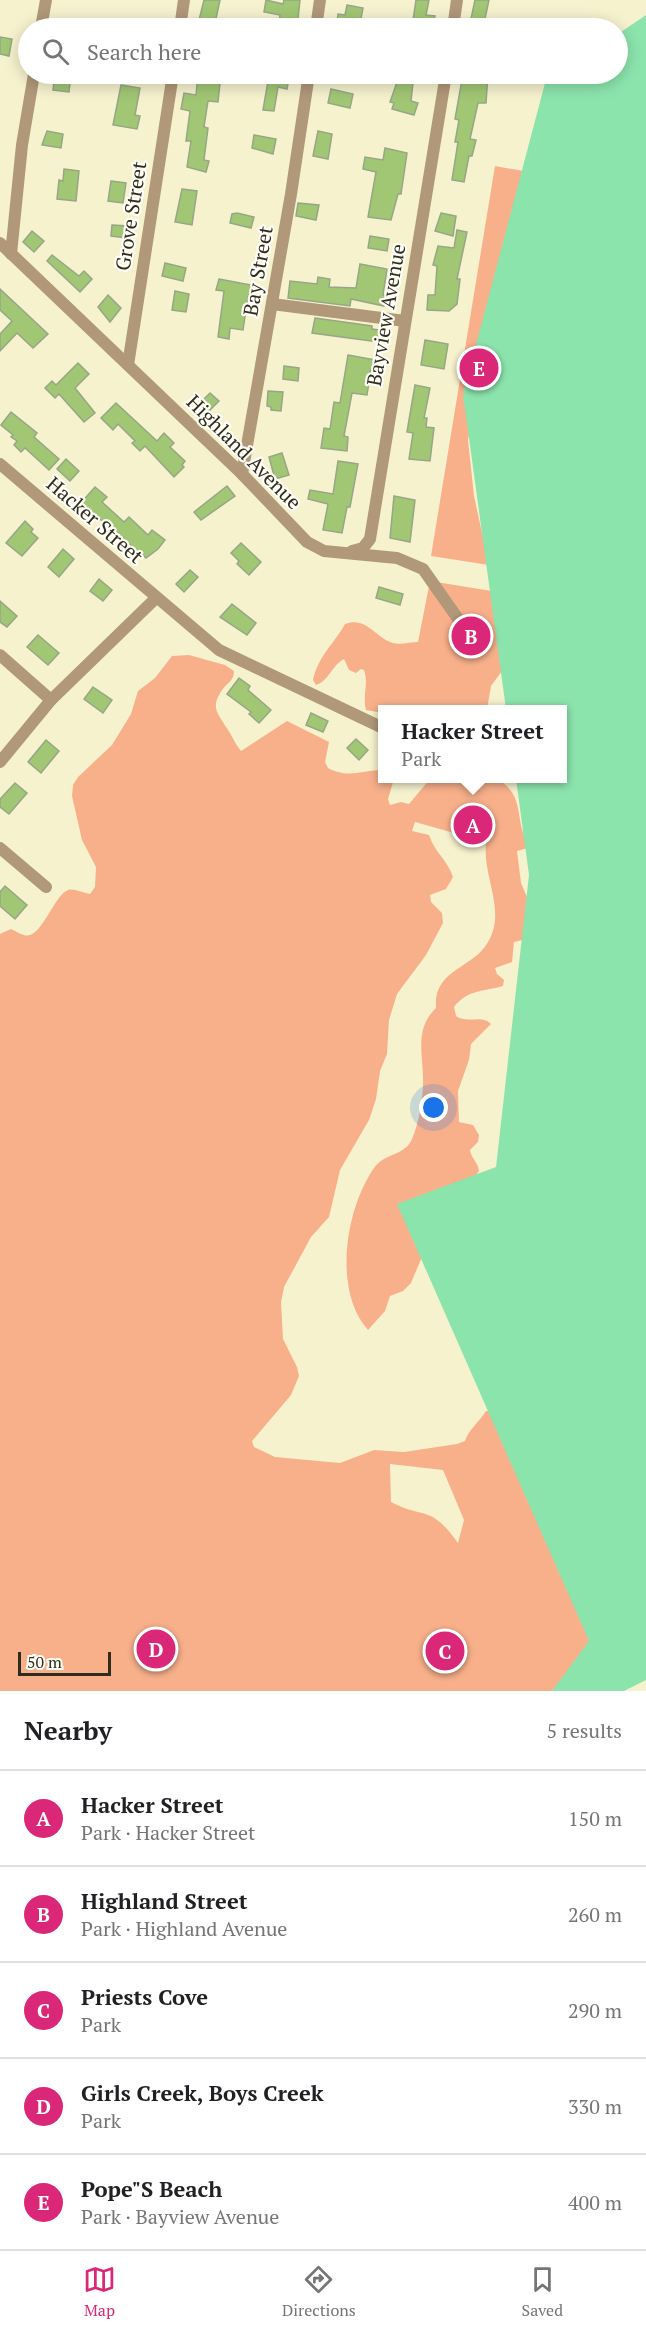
<!DOCTYPE html>
<html lang="en">
<head>
<meta charset="utf-8">
<style>
	:root { --surface:#fff; --page:#f6f6f6; --text:#202124; --muted:#757577; --line:#e0e0e0; --accent:#db2777 }
	body { margin:0; font-family:"PT Serif",serif; background:var(--page); color:var(--text) }
	.scale { position:absolute; left:18px; bottom:15px; width:93px; box-sizing:border-box; padding-left:6px; border:3px solid #2e2c1f; border-top:0; font-size:16px; line-height:21px; white-space:nowrap; color:#2e2c1f; -webkit-text-stroke:4px #fefdf6; paint-order:stroke }
	.you { position:absolute; left:434px; top:1108px; width:21px; height:21px; margin:-15px; border:4px solid #fff; border-radius:50%; background:#1a73e8; box-shadow:0 0 0 9px #1a73e833 }
	.badge { display:grid; place-items:center; width:39px; height:39px; border-radius:50%; background:var(--accent); color:#fff; font-size:20px; font-weight:700 }
	.pin { position:absolute; translate:-50% -50%; border:3px solid #fff; box-shadow:0 2px 6px #0006 }
	.popup { position:absolute; left:378px; top:705px; width:189px; height:78px; box-sizing:border-box; display:grid; place-content:center; border-radius:0px; background:var(--surface); filter:drop-shadow(0 2px 4px #0005); font-size:20px; white-space:nowrap; color:var(--muted) }
	.popup b { font-size:22px; color:var(--text) }
	.popup::after { content:''; position:absolute; left:50%; top:100%; margin-left:-12px; border:12px solid transparent; border-top-color:var(--surface) }
	.list { margin:0; padding:0; list-style:none }
	h2 { display:flex; justify-content:space-between; align-items:center; height:78px; margin:0; padding:0 24px; font-size:26px }
	h2 small { font-size:20px; font-weight:400; color:var(--muted) }
	.list li { display:grid; grid-template-columns:39px 1fr auto; gap:18px; align-items:center; box-sizing:border-box; height:96px; padding:0 24px; border-top:2px solid var(--line) }
	.list b { display:block; font-size:22px; white-space:nowrap }
	.list p { margin:0; font-size:20px; white-space:nowrap; color:var(--muted) }
	.list em { font-size:20px; font-style:normal; color:var(--muted) }
	.icon { flex:none; width:33px; height:33px; fill:none; stroke:currentColor; stroke-width:2; stroke-linecap:round; stroke-linejoin:round }
	.map { position:relative; flex:none; width:646px; height:1691px; overflow:hidden }
	.search { position:absolute; background:var(--surface); box-shadow:0 3px 15px #0003; left:18px; right:18px; top:18px; height:66px; display:flex; align-items:center; gap:15px; box-sizing:border-box; padding:0 21px; border-radius:33px; color:var(--muted); font-size:22px }
	.sheet { height:558px; background:var(--surface) }
	nav { display:flex; justify-content:space-around; align-items:center; box-sizing:border-box; height:84px; border-top:2px solid var(--line); background:var(--surface); font-size:16px; color:var(--muted) }
	nav a { display:grid; justify-items:center; gap:3px }
	nav .on { color:var(--accent) }
	.map>svg:first-child { display:block }
</style>
</head>
<body>
<div class="map">
<svg width="646" height="1691" viewBox="0 0 646 1691">
	<rect width="100%" height="100%" fill="#f6f2ce"/>
	<g fill="#f8b08b" fill-rule="evenodd">
		<path d="M495 166 546 175 503 246 494 281 468 440 474 496 489 565 431 556Z"/>
		<path d="M430 581 523 596 502 671 491 686 487 709 383 710V713L366 710C362 695 369 685 364 670L361 669 356 673 349 670 344 659C332 665 329 681 316 685L313 680C318 656 334 644 345 624 367 616 375 638 393 643 401 645 410 642 418 642Z"/>
		<path d="M189 655 225 665 234 671C234 681 227 683 222 690 210 708 218 713 226 727 232 735 235 744 241 751L287 721 329 742 325 762 328 768C348 779 362 770 383 770V778L394 779 388 799 390 805 401 802 409 804 430 779H498C528 798 512 823 531 847L517 851 521 883 533 911 531 938 514 942 512 962 495 968 497 974 504 980 503 986C483 992 468 989 454 1007L456 1016C467 1024 482 1014 491 1024L471 1044 469 1060 458 1091 459 1122 473 1125 479 1135 478 1142 470 1150C471 1158 478 1162 479 1171L427 1245 411 1283 403 1291 390 1296 385 1311 368 1330C333 1291 345 1210 374 1168 384 1153 405 1156 412 1139 419 1123 422 1102 423 1085 424 1056 413 1030 436 1008 433 969 473 969 488 942 507 910 482 877 486 842L415 822 412 831 429 835C435 853 447 859 453 877L446 889 430 895 431 902 442 913 443 923 426 955 397 994 389 1020 387 1054 380 1071 376 1099 369 1120 340 1170 329 1217 311 1237 284 1287 281 1302 283 1339 297 1367 299 1376 291 1395 252 1441 254 1447 275 1457 340 1463 374 1450 404 1452 457 1444 465 1441C469 1429 479 1422 486 1411H498L593 1628 576 1691H0V934L11 929C16 931 20 934 24 935 41 941 53 896 68 890 73 888 84 893 90 894L95 887 96 867 82 840 72 796 73 785 78 777 112 745 131 714 138 691 155 678 172 656ZM390 1464 443 1470 464 1520 458 1543C430 1504 426 1520 391 1502Z"/>
	</g>
	<path fill="#8ce4ad" d="M646 15V1680L624 1691H552L589 1641 397 1204 496 1167 529 875 516 779 563 778V710L506 709 463 394 545 83 560 74H618V34Z"/>
	<g fill="#a1c674" stroke="#97a687" stroke-width="1.5">
		<path d="M204 0H220L214 28H197Z"/>
		<path d="M266 0 283 4 284 0H300L297 28H278L280 15 264 12Z"/>
		<path d="M416 0H429L426 15 435 16 433 28 412 27Z"/>
		<path d="M475 0H489L483 28H469Z"/>
		<path d="M347 5 363 8 360 24 352 23 351 27 337 24 338 14 345 15Z"/>
		<path d="M0 37 12 39 9 56 0 54Z"/>
		<path d="M55 74H71L69 92 53 90Z"/>
		<path d="M221 74 218 102 208 101 204 127 208 128 204 160 209 161 206 172 187 167 191 141H186L190 111 181 109 184 93 196 95 198 75Z"/>
		<path d="M395 74H414L411 101 418 103 414 115 392 109 394 103 390 102 396 85Z"/>
		<path d="M463 74H488L486 103H478L470 139 476 140 472 156H469L464 182 452 180 458 142H455L459 120 455 119Z"/>
		<path d="M269 75 289 78 287 89 278 87 274 111 263 110Z"/>
		<path d="M121 85 140 88 135 115 140 116 137 129 113 125Z"/>
		<path d="M331 89 353 94 350 108 328 103Z"/>
		<path d="M47 131 63 134 61 148 42 145Z"/>
		<path d="M318 131 332 134 328 159 313 156Z"/>
		<path d="M254 135 276 139 273 154 252 148Z"/>
		<path d="M385 148 407 153 401 194H398L391 220 368 217 376 172 363 169 365 157 383 160Z"/>
		<path d="M64 169 79 171 76 201 57 199 59 180 63 181Z"/>
		<path d="M111 181 126 183 123 203 108 201Z"/>
		<path d="M182 189 197 191 192 225 175 222Z"/>
		<path d="M298 203 319 205 316 220 296 216Z"/>
		<path d="M237 213 254 217 251 228 230 223 232 214Z"/>
		<path d="M441 213 456 216 453 236 435 231Z"/>
		<path d="M112 225 128 226 127 238 111 236Z"/>
		<path d="M457 230 467 232 457 279H460L457 304 449 311 427 310 428 295H435L437 266 433 265 438 246 454 248Z"/>
		<path d="M32 231 44 241 34 252 23 242Z"/>
		<path d="M370 236 389 239 387 251 368 248Z"/>
		<path d="M52 255 79 276 84 271 92 279 80 292 47 261Z"/>
		<path d="M165 263 186 268 183 281 162 276Z"/>
		<path d="M360 264 387 269 383 295 386 296 384 306 351 299 350 306 288 298 290 281 317 284 318 277 330 279 329 287 356 288Z"/>
		<path d="M219 279 256 286 254 297 248 296 243 330 230 328 229 339 218 337 224 291 216 290Z"/>
		<path d="M0 289 48 334 33 348 17 333 0 351V334L12 321 0 310Z"/>
		<path d="M175 291 189 294 186 312 172 310Z"/>
		<path d="M108 295 121 308 110 322 98 307Z"/>
		<path d="M315 318 372 326V329L387 331 386 343 312 333Z"/>
		<path d="M425 340 448 344 444 369 421 365Z"/>
		<path d="M348 355 376 360 374 370 371 369 367 395 352 393 344 436 348 437 347 451 321 448 324 428 330 429 334 402 340 403Z"/>
		<path d="M78 363 89 374 75 388 95 413 84 422 59 394 55 398 45 388 52 381 56 385Z"/>
		<path d="M284 366 299 368 298 381 283 379Z"/>
		<path d="M415 385 430 388 424 418H427L426 427 434 428 430 461 409 459 413 433 407 432Z"/>
		<path d="M268 391 283 392 281 411 271 410V407L267 406Z"/>
		<path d="M210 393 219 401 205 415 197 406Z"/>
		<path d="M116 403 157 441 164 433 174 443 170 447 185 461 182 465 184 467 174 477 145 446 140 451 132 443 135 441 118 424 113 430 101 418Z"/>
		<path d="M11 412 37 433 34 437 59 459 49 470 25 448 21 452 14 445 17 441 11 437 13 435 1 425Z"/>
		<path d="M282 453 289 475 275 479 269 457Z"/>
		<path d="M66 459 79 471 70 481 57 469Z"/>
		<path d="M338 461 358 464 350 507H347L342 533 323 530 328 504 308 499 310 490 333 494Z"/>
		<path d="M227 486 235 496 201 520 194 512Z"/>
		<path d="M95 487 107 497 102 502 124 522 129 517 148 535 152 530 165 540 158 549 146 558 81 503Z"/>
		<path d="M394 496 415 500 410 542 390 538Z"/>
		<path d="M25 521 33 529 31 532 38 538 22 556 6 543Z"/>
		<path d="M241 543 261 562 249 575 237 564 239 561 231 553Z"/>
		<path d="M63 549 74 559 59 577 48 567Z"/>
		<path d="M190 570 198 577 184 592 176 584Z"/>
		<path d="M99 579 112 590 103 601 90 591Z"/>
		<path d="M379 587 403 594 400 605 376 598Z"/>
		<path d="M0 601 17 616 7 627 0 622Z"/>
		<path d="M232 604 256 623 247 635 220 617Z"/>
		<path d="M38 635 59 653 48 665 27 647Z"/>
		<path d="M239 678 250 686 248 690 271 710 259 723 249 714 251 712 227 694Z"/>
		<path d="M93 687 112 700 103 713 84 699Z"/>
		<path d="M311 713 328 721 323 732 306 725Z"/>
		<path d="M356 739 368 750 359 760 347 748Z"/>
		<path d="M46 740 59 751 41 773 28 762Z"/>
		<path d="M15 783 27 793 9 814 0 807V799Z"/>
		<path d="M5 886 27 905 15 919 0 906V892Z"/>
	</g>
	<g fill="none" stroke-linecap="round" stroke-linejoin="round">
		<g stroke="#b09878" stroke-width="12">
			<path d="M41 28 46 0"/>
			<path d="M180 28 184 0"/>
			<path d="M316 28 320 0"/>
			<path d="M453 28 457 0"/>
			<path d="M0 243 242 474 307 542 324 551 397 558 423 569 475 643"/>
			<path d="M11 254 22 145 34 74"/>
			<path d="M272 304 405 321"/>
			<path d="M128 365 173 74"/>
			<path d="M0 464 219 650 383 728"/>
			<path d="M242 474 291 194 309 74"/>
			<path d="M352 551 363 548 370 539 446 74"/>
			<path d="M0 655 51 700"/>
			<path d="M0 762 51 700 156 598"/>
			<path d="M0 848 46 887"/>
		</g>
	</g>
	<g text-anchor="middle" stroke-width="4.5" stroke-linejoin="round" paint-order="stroke">
		<g font-size="20" fill="#2e2c1f" stroke="#fefdf6">
			<text transform="translate(131 216) rotate(-81)" y="7">Grove Street</text>
			<text transform="translate(258 271) rotate(-80)" y="7">Bay Street</text>
			<text transform="translate(386 315) rotate(-80)" y="7">Bayview Avenue</text>
			<text transform="translate(244 452) rotate(45)" y="7">Highland Avenue</text>
			<text transform="translate(95 520) rotate(41)" y="7">Hacker Street</text>
		</g>
	</g>
</svg>
<div class="scale">50 m</div>
<div class="you"></div>
<div class="pin badge" style="left:473px;top:825px">A</div>
<div class="popup"><b>Hacker Street</b>Park</div>
<div class="pin badge" style="left:471px;top:636px">B</div>
<div class="pin badge" style="left:445px;top:1651px">C</div>
<div class="pin badge" style="left:156px;top:1649px">D</div>
<div class="pin badge" style="left:479px;top:368px">E</div>
<div class="search"><svg class="icon" aria-label="search" viewBox="0 0 24 24"><circle cx="10" cy="10" r="6"/><path d="M15 15l6 6"/></svg>Search here</div>
</div>
<section class="sheet">
<h2>Nearby<small>5 results</small></h2>
<ul class="list">
<li><span class="badge">A</span><div><b>Hacker Street</b><p>Park · Hacker Street</p></div><em>150 m</em></li>
<li><span class="badge">B</span><div><b>Highland Street</b><p>Park · Highland Avenue</p></div><em>260 m</em></li>
<li><span class="badge">C</span><div><b>Priests Cove</b><p>Park</p></div><em>290 m</em></li>
<li><span class="badge">D</span><div><b>Girls Creek, Boys Creek</b><p>Park</p></div><em>330 m</em></li>
<li><span class="badge">E</span><div><b>Pope&quot;S Beach</b><p>Park · Bayview Avenue</p></div><em>400 m</em></li>
</ul>
</section>
<nav>
<a class="on"><svg class="icon" aria-label="map" viewBox="0 0 24 24"><path d="M3 6l6-2 6 2 6-2v14l-6 2-6-2-6 2zM9 4v14M15 6v14"/></svg>Map</a>
<a><svg class="icon" aria-label="directions" viewBox="0 0 24 24"><path d="M12 3l9 9-9 9-9-9zM9 14v-3h6M13 9l2 2-2 2"/></svg>Directions</a>
<a><svg class="icon" aria-label="saved" viewBox="0 0 24 24"><path d="M7 4h10v16l-5-4-5 4z"/></svg>Saved</a>
</nav>
</body>
</html>
